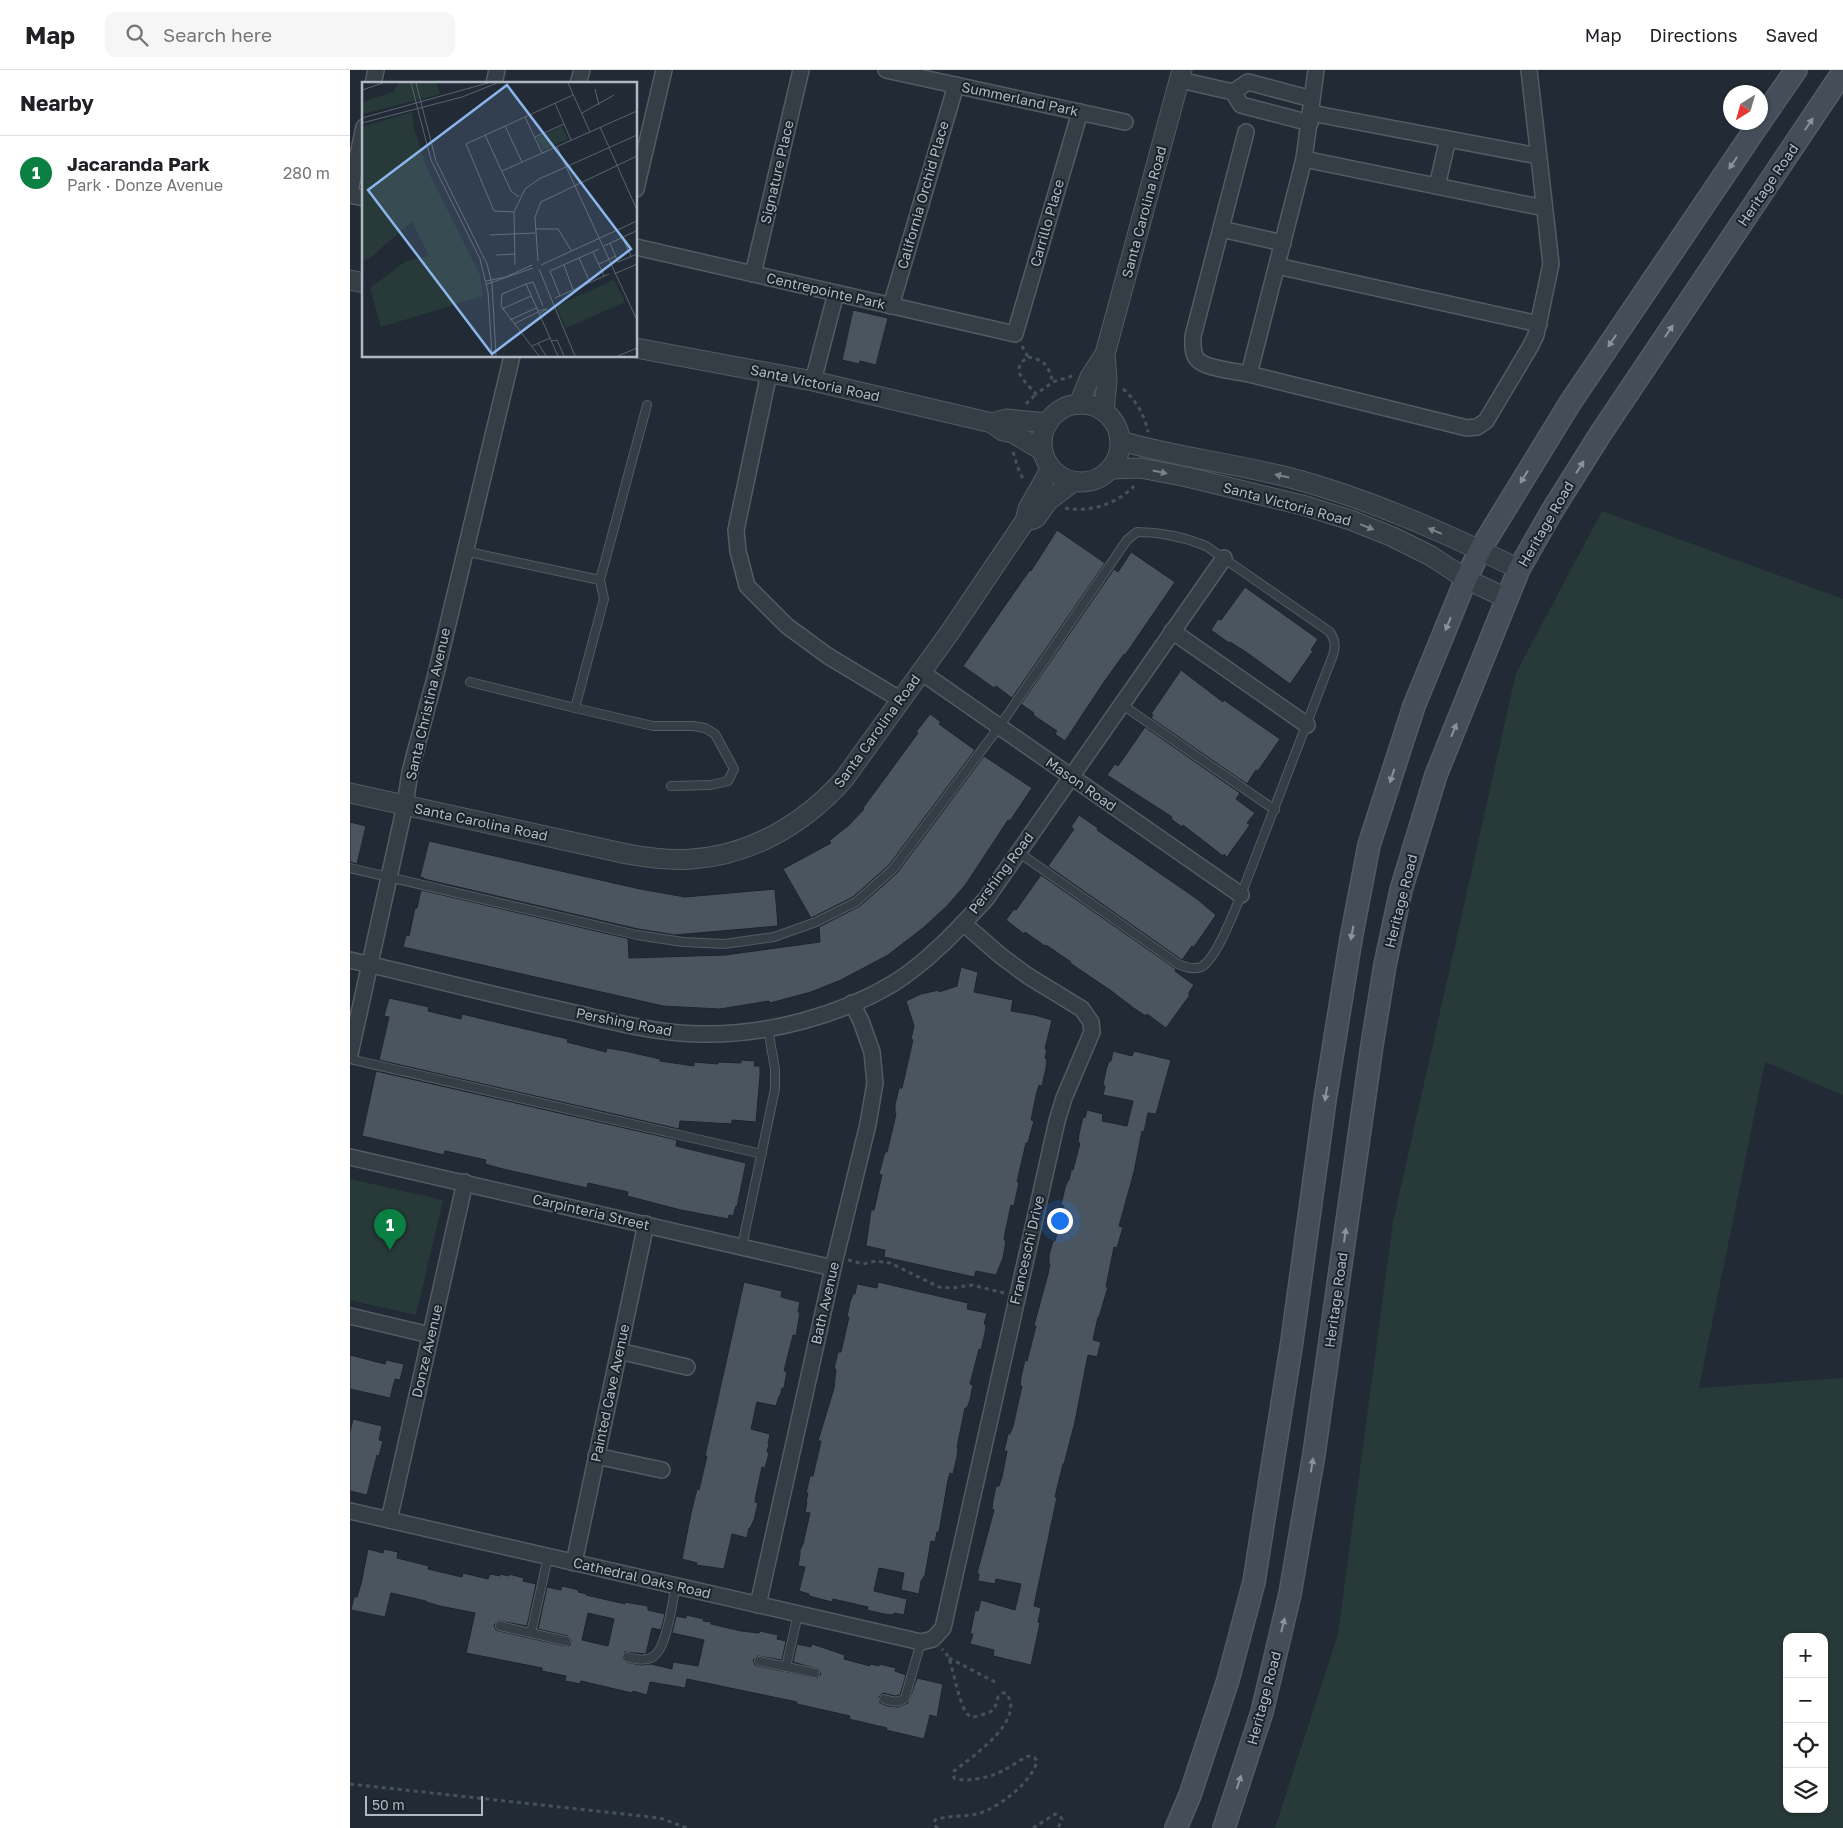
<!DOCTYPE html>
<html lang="en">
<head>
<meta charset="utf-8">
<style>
	:root { --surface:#fff; --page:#f6f6f6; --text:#202124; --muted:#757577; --line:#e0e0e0; --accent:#0b8043 }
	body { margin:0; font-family:"Golos Text",sans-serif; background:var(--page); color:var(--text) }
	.controls { position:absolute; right:15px; bottom:15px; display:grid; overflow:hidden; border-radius:10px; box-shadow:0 1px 4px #0004 }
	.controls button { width:45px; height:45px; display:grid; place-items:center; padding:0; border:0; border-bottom:1px solid var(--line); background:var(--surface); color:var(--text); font:25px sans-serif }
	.compass { position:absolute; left:1373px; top:15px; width:45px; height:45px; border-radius:50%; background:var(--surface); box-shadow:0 1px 4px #0004; rotate:217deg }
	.scale { position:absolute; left:15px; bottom:12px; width:118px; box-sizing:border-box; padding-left:5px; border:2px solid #b0b8c2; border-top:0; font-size:14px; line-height:18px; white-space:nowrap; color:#b0b8c2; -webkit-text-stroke:4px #1b222a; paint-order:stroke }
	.you { position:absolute; left:709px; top:1150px; width:18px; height:18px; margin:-12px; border:4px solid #fff; border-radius:50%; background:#1a73e8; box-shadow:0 0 0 8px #1a73e833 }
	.badge { display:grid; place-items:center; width:32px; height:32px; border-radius:50%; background:var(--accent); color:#fff; font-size:16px; font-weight:700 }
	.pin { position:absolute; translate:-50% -41px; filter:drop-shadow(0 1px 2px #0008) }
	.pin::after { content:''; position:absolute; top:26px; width:18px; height:15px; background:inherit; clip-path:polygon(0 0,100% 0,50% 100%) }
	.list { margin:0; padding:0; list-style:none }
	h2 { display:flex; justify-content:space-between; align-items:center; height:65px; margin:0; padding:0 20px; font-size:21px }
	h2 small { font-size:16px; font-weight:400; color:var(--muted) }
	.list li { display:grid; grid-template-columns:32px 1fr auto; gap:15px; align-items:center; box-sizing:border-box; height:75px; padding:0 20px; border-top:1px solid var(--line) }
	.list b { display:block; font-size:19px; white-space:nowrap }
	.list p { margin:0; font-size:16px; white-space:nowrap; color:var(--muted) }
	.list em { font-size:16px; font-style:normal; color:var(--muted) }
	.icon { flex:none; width:28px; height:28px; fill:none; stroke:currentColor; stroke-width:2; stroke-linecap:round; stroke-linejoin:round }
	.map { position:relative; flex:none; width:1493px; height:1758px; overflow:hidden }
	header { display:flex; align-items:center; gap:30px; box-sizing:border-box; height:70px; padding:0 25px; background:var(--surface); border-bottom:1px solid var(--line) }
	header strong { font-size:24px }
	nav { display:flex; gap:28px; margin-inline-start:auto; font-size:18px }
	.search { width:350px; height:45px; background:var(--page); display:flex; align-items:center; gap:12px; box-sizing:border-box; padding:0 18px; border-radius:10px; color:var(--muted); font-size:19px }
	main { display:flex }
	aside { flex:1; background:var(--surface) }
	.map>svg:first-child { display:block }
</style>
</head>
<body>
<header>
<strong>Map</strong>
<div class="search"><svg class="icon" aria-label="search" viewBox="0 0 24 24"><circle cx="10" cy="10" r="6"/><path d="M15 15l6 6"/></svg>Search here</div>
<nav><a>Map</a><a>Directions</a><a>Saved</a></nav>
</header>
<main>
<aside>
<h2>Nearby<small></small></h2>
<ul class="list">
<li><span class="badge">1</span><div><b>Jacaranda Park</b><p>Park · Donze Avenue</p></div><em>280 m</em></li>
</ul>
</aside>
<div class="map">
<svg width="1493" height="1758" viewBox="0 0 1493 1758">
	<rect width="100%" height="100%" fill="#222b35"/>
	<g fill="#273938" fill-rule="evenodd">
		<path d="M1252 441 1493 529V1025L1415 992 1349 1318 1493 1308V1758H925L988 1564 1043 1152 1166 603ZM1437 1567H1474V1739H1437Z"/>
		<path d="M0 1109 93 1130 66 1245 0 1230Z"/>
	</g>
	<g fill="#4b5560" stroke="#1d242c" fill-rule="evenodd">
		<path d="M503 240 538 248 526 295 510 291 509 294 492 290Z"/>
		<path d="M707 460 755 493 662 628 646 616 644 618 613 596 672 511 680 500 681 501Z"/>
		<path d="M781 482 825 512 775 585 774 584 754 612 715 671 705 664 707 661 683 645 684 643 671 634 764 499 768 502Z"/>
		<path d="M895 517 968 569 961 580 963 581 940 614 896 582 880 572 879 573 861 560 868 549 871 550Z"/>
		<path d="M831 600 873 632 874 630 930 669 908 701 906 700 897 714 801 648 803 645 801 644Z"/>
		<path d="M580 644 591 652 589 654 625 680 539 795 503 827 461 848 433 799 481 773 479 771 499 755 514 739 513 738 568 663 566 662Z"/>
		<path d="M795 657 890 723 886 729 905 743 897 753 900 755 877 787 874 784 873 786 833 755 832 757 821 749 822 747 757 705 765 694 768 696Z"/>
		<path d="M634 686 682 718 660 751 658 750 616 814 597 836 573 858 538 885 491 910 461 922 420 933 419 931 370 939 313 936 53 877 56 865 59 866 65 838H67L71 820 280 869H278L279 888 375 885 470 872 469 857 510 836 547 803Z"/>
		<path d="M729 745 748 758 747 760 847 829 866 845 844 877 842 876 832 890 698 796 724 759 721 757Z"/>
		<path d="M0 752 16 756 7 794 0 792Z"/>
		<path d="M79 771 290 819 335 827 425 819 428 856 325 865 288 859 74 809V808L70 807Z"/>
		<path d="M691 805 826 899 825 901 844 915 838 924 840 925 816 958 797 944 796 946 785 939 760 920 720 893 721 892 696 875 695 876 675 862 674 864 656 850 664 839 666 840Z"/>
		<path d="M611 897 628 902 624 922 663 930 661 941 685 945 702 950 695 979H697L695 988 697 989 696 998 692 1016 689 1015 687 1021 681 1050 684 1051 680 1065 678 1073H676L667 1112H669L664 1136 661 1135 655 1163 654 1170 656 1171 653 1188 646 1205 626 1201 624 1207 534 1187 535 1180 516 1176 521 1140H524L532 1105 529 1104 533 1089 535 1082H537L544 1053 546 1043H545V1035L549 1018H552L563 970 561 969 564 956 556 931 571 924 589 920V922L607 916Z"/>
		<path d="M39 928 79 937 78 941 111 949 112 944 171 958 218 969 217 972 256 982 257 978 275 981 310 989V991L344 996V992L368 994V992L391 993V990L405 991 404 996H410V1005L406 1052 382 1050V1054L330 1051 329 1059 29 990 39 947 34 946Z"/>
		<path d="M763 981 782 986 784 981 821 990 806 1044 798 1043 794 1062 792 1061 784 1102 769 1156 773 1157 767 1178 764 1177 756 1217H758L749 1247H748L743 1270 751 1272 747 1287 738 1285 725 1352 714 1394H713L705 1427H707L702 1451 684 1536 691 1538 688 1552 690 1553 681 1595 643 1586 644 1580 620 1574 623 1564H620L622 1555 625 1540 628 1541 631 1530 665 1540 671 1514 646 1509 645 1514 628 1511 629 1504 627 1503 644 1440 642 1439 643 1430 646 1416H649L652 1407 657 1381H654L658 1364H660L663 1356 672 1316H670L671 1307 675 1290 677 1291 686 1256 684 1255 698 1204 700 1194 699 1193V1185L703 1171H705L713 1142 714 1136 711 1135 715 1118 718 1110H719L721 1100H723L730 1073 728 1072 729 1064 733 1047 735 1048 737 1040 753 1044 752 1051 777 1056 783 1031 753 1025 755 1016 753 1015 756 1000 759 991H761Z"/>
		<path d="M26 1001 327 1070 326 1076 396 1093 387 1137 386 1136 383 1146 379 1145 378 1149 331 1140 277 1126 278 1122 238 1113 237 1118 153 1099 135 1094 136 1090 100 1082 95 1081 94 1085 12 1066Z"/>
		<path d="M394 1212 432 1221 431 1227 450 1232 448 1242H450L446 1266 443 1265 434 1301H437L434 1318H432L430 1326H429L426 1336 407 1332 401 1359 420 1364 418 1374H419L417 1382 419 1383 415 1398 412 1397 406 1425 405 1432 408 1433 404 1450 400 1458H399L397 1468 382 1464 374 1499 346 1495 347 1493 332 1489 341 1443 347 1419 349 1420 357 1386H355Z"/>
		<path d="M528 1212 618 1233 617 1239 637 1243 634 1254 636 1255 635 1263 631 1280 629 1279 620 1314 623 1315 620 1330 617 1338H615L607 1377 608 1378 607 1387 603 1404 600 1403 598 1410 589 1462H587L585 1472 581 1471 575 1505 571 1511 569 1524 551 1520 554 1503 529 1498 524 1521 557 1529 554 1545 544 1543 543 1545 534 1544 517 1540 518 1537 483 1529 482 1532 459 1526V1524L449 1521 455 1497 448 1496 450 1485V1480L453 1474 460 1443 455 1442 457 1432H456L458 1423H456L460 1406H463L471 1371H468L484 1318 486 1299H484L488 1282H491L499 1247H497L500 1232 503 1224H505L507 1214 527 1218Z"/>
		<path d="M0 1285 35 1294 36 1290 54 1294 50 1310 45 1309 40 1328 0 1319Z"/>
		<path d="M3 1349 32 1356 29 1370 33 1371 29 1386 27 1385 17 1425 0 1421V1362Z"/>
		<path d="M18 1479 33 1483 34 1479 48 1482 47 1488 79 1496 78 1499 112 1507 113 1503 138 1509 140 1504 150 1506V1504L159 1506V1504L174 1508 173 1511 186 1514 177 1556 149 1551 144 1555 146 1560 149 1561 215 1576 220 1575 221 1570 218 1566 188 1559 197 1517 211 1520 212 1516 229 1520 228 1522 237 1524 236 1525 275 1534V1532L298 1536V1540L315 1544 311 1560 302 1558 296 1584 275 1582 272 1588 276 1592 291 1595 301 1594 322 1599 323 1592 348 1596 354 1570 322 1563 326 1546 336 1548V1545L354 1549 353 1551 361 1552V1554L391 1561 409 1563 410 1561 428 1565 427 1569 436 1571 432 1590 408 1586 403 1590 405 1595 408 1596 467 1608 471 1604 468 1599 443 1592 447 1574 461 1577 462 1574 495 1585 494 1589 520 1596V1594L529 1596V1594L546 1598 545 1601 556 1605 550 1625 545 1626 533 1623 529 1627 530 1633 538 1636 548 1637 558 1633 567 1608 593 1614 587 1647 580 1645 574 1669 536 1660 537 1658 499 1649 500 1646 447 1634V1632L337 1609 335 1618 300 1612 297 1625 283 1621 282 1623 231 1611 230 1614 215 1611 216 1606 192 1601V1598L116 1583 125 1543 90 1536 76 1532V1531L41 1523 35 1547 1 1540 4 1527H7L11 1514ZM238 1543 264 1549 258 1576 232 1570Z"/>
	</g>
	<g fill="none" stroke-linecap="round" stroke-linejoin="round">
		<g stroke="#535b63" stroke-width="10">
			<g id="service">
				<path d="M114 481 250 510"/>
				<path d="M120 612 225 638 254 529 250 510 297 335"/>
				<path d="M771 634 925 740"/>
				<path d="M225 638 303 656H343L355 658 365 664 384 699 378 711 361 715 321 716"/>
				<path d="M0 798 287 865 333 872 374 874 424 867 466 852 506 832 543 799 649 657 777 470 787 462C811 462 834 467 856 476L980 562C985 570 986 576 983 585L891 825C884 842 866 890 851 897 843 900 835 897 828 894L668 782"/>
				<path d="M0 989 412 1084"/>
				<path d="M392 1176 425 1019V999L418 959"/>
				<path d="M150 1556 216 1571"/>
				<path d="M181 1563 198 1487"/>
				<path d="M277 1587C286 1589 296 1592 304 1586 317 1577 322 1532 326 1516"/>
				<path d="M409 1591 465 1603"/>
				<path d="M436 1597 448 1544"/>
				<path d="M534 1629C541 1631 548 1634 555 1628L571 1572"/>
			</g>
		</g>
		<g stroke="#535b63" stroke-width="18">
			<g id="minor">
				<path d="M536 0 775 52"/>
				<path d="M966 0 954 89 899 304 1117 358 1127 357 1136 351 1180 277 1186 265 1201 194 1179 0"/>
				<path d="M830 10 883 22"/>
				<path d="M23 14 26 0"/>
				<path d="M144 14 147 0"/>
				<path d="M228 14 232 0"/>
				<path d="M961 43 1188 86"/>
				<path d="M960 53 891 35 883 22 898 12 962 29"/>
				<path d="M896 62 843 266C843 274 842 283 847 289 855 299 886 301 899 304"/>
				<path d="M954 89 1194 138"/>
				<path d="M1087 116 1098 69"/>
				<path d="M286 119 314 0"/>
				<path d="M0 121 14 57"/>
				<path d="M0 125 14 128"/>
				<path d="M871 159 933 173"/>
				<path d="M286 177 665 264 730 42"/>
				<path d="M927 196 1189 254"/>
				<path d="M403 204 451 0"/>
				<path d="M541 236 606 15"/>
				<path d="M419 303 386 460 388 481 397 516 437 556 478 586 551 630"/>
				<path d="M463 311 486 223"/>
				<path d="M822 561 957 655"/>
				<path d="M571 602 891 825"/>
				<path d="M0 890C75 907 150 927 225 943 269 953 314 965 359 964 420 964 491 945 544 913 579 891 608 859 636 829L874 488"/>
				<path d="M0 984 55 735 60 702 86 604 162 286"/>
				<path d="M0 1087 483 1198"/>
				<path d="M0 1246 80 1265"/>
				<path d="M269 1281 337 1297"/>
				<path d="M246 1386 312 1400"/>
				<path d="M0 1441 571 1572 583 1569 593 1558 707 1051 714 1028 742 962 741 952 732 939 678 906 651 886 613 853"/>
				<path d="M39 1450 115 1112"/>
				<path d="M224 1493 296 1154"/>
				<path d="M408 1535 483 1198 518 1054 525 1013 522 982 511 951 502 933"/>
			</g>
		</g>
		<g stroke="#535b63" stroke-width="21">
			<g id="tertiary">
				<path d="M0 210 14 213"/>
				<path d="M286 278 463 311 642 353 653 361 663 363 693 381"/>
				<circle cx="731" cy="373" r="39"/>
				<path d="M729 334 740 307 755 284"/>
				<path d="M754 341 757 310 755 284 832 0"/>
				<path d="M642 353 656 349 698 353"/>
				<path d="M771 371C826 387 882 393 937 407 1018 428 1095 463 1169 499"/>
				<path d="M761 399 790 398 837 407 956 436 1003 451 1043 467 1081 486 1116 509 1156 528"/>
				<path d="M681 450 686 448 698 431 723 412"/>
				<path d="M0 723 277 784C299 788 320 791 342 789 402 785 455 753 494 709L600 562 675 451 678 439 701 398"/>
			</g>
		</g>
		<g stroke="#535b63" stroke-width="24">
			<g id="secondary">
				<path d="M1410 52 1446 0"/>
				<path d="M826 1758 840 1725 878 1610 904 1512 942 1271 975 1030 1001 869 1019 775 1064 636 1116 509 1130 480 1220 333 1410 52"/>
				<path d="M874 1758 912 1642 940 1524 964 1384 1022 975 1035 895 1051 820 1086 705 1169 499 1202 441 1251 363 1493 2"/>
			</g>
		</g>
		<g stroke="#445455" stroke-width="3" stroke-dasharray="4 4" stroke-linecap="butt">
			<path d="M672 276 678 287C658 300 676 312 686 324L703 312 722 306"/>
			<path d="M678 287C695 290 698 295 703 312"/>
			<path d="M773 319C786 330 795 346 798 362"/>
			<path d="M676 334 686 324"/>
			<path d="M663 382 668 398 674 411"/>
			<path d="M715 438C739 443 767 434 784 416"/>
			<path d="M498 1190 513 1194 526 1191 540 1193 589 1217 602 1218 622 1215 654 1223"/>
			<path d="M599 1588 645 1612"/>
			<path d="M0 1714 310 1748 337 1758"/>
			<path d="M588 1758 584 1755 585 1750C598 1745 614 1747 627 1744 649 1738 682 1712 687 1691L685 1688 678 1686C670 1690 662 1696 654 1700 642 1707 617 1713 604 1708L603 1704 604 1701C622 1687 677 1650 656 1623H653L648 1627C646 1635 645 1640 638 1643 633 1644 627 1647 622 1647 610 1645 604 1600 599 1589 598 1585 595 1583 592 1579"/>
			<path d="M683 1758 705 1744 710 1746 712 1749 708 1758"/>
		</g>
		<use href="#service" stroke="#353d45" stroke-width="8"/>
		<use href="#minor" stroke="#353d45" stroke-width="15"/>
		<use href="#tertiary" stroke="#353d45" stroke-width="19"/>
		<use href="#secondary" stroke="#444d58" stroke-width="21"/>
	</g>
	<defs><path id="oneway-solid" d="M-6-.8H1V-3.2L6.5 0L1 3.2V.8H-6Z" transform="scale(1.25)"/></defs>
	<g fill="#8a939d">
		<use href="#oneway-solid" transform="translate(1459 54) rotate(-56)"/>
		<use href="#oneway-solid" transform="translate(1383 93) rotate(124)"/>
		<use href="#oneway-solid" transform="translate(1319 261) rotate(-56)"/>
		<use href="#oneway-solid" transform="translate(1262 271) rotate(124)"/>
		<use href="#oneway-solid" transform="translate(1230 397) rotate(-58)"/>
		<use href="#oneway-solid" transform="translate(1174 407) rotate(122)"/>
		<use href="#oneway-solid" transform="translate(1098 554) rotate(112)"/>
		<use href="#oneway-solid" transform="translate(1104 660) rotate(-68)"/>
		<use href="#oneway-solid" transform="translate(1042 706) rotate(108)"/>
		<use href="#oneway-solid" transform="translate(1002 863) rotate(101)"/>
		<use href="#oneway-solid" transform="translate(976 1024) rotate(99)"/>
		<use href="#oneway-solid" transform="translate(995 1165) rotate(-82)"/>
		<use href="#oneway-solid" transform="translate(962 1395) rotate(-81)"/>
		<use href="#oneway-solid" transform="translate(933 1555) rotate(-76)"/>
		<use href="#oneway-solid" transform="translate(889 1712) rotate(-72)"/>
	</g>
	<g fill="#79818a">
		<use href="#oneway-solid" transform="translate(810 402) rotate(12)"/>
		<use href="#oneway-solid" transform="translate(932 406) rotate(-168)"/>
		<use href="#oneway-solid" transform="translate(1017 457) rotate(22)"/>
		<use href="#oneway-solid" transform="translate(1085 461) rotate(-157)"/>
	</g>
	<g text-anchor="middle" stroke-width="4" stroke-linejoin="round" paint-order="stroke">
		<g font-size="14" fill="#b0b8c2" stroke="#1b222a">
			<text transform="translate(670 29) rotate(12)" y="5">Summerland Park</text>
			<text transform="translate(427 102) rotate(-77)" y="5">Signature Place</text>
			<text transform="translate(1418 115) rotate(-56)" y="5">Heritage Road</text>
			<text transform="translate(573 125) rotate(-74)" y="5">California Orchid Place</text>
			<text transform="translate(794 142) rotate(-75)" y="5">Santa Carolina Road</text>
			<text transform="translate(697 153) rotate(-74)" y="5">Carrillo Place</text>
			<text transform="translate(476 221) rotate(13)" y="5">Centrepointe Park</text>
			<text transform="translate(465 313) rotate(12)" y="5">Santa Victoria Road</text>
			<text transform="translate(937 434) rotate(15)" y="5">Santa Victoria Road</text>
			<text transform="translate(1196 454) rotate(-60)" y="5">Heritage Road</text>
			<text transform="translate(78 634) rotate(-77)" y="5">Santa Christina Avenue</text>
			<text transform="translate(527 661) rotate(-54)" y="5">Santa Carolina Road</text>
			<text transform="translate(731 714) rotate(35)" y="5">Mason Road</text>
			<text transform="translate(131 752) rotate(12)" y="5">Santa Carolina Road</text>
			<text transform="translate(651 803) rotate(-53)" y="5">Pershing Road</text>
			<text transform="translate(1051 831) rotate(-76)" y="5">Heritage Road</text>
			<text transform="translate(274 952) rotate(11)" y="5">Pershing Road</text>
			<text transform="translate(241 1142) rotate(13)" y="5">Carpinteria Street</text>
			<text transform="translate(677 1180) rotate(-77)" y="5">Franceschi Drive</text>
			<text transform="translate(986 1230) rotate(-82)" y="5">Heritage Road</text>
			<text transform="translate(475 1233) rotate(-77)" y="5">Bath Avenue</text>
			<text transform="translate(77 1281) rotate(-77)" y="5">Donze Avenue</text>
			<text transform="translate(260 1323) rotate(-78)" y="5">Painted Cave Avenue</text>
			<text transform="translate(292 1508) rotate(13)" y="5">Cathedral Oaks Road</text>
			<text transform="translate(914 1628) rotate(-75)" y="5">Heritage Road</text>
		</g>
	</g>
	<g transform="translate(12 12)">
		<rect width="275" height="275" fill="#222b35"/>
		<path d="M36 1H74L78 12 0 32V20L31 10ZM50 30 52 47 67 91 118 193 121 214 19 245 8 206 44 179 67 174 50 139 7 177 0 178V45ZM200 44 206 57 181 68 175 56ZM252 198 263 220 204 246 194 224Z" fill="#273938"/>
		<path fill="none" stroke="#5b636d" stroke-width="1" d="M49 1 69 78 118 177 126 210 130 274M54 1 74 79 125 182 130 202 134 274M206 1 228 50M233 7 237 23M0 8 21 1M193 21 209 58M220 31 252 13M163 35 180 71M0 36 126 1M0 41 100 15 135 1M143 44 160 80M238 45 275 128M123 53 149 109 157 115M173 55 202 42M195 65 275 238M140 89 275 29M152 130 132 129 104 62 211 13M173 147H196L209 168M128 153 173 151M260 155 269 174M248 161 256 180 275 172M242 164 274 149M231 170 242 194M134 173 153 172M217 176 228 200M176 179 173 135 179 120 275 74M237 182 254 174M153 183 152 130 163 107 177 97 275 53M179 183 275 139M202 183 211 208M177 187 213 274M252 192 275 182M124 199 144 195 170 183M125 202 171 186M164 202 171 200 181 224M198 214 188 189 237 167M193 216 247 192M140 227 169 214M176 229 185 227 177 232M148 238 174 226M152 242 176 230M189 259 195 258 202 274M176 261 184 274M170 264 188 256M177 274 139 224 140 212 164 202 196 274M256 274 275 266"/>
		<path fill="#8cb6eb" fill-opacity="0.15" stroke="#8cb6eb" stroke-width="2.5" d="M145 3 269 167 130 272 6 108Z"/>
		<rect width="275" height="275" fill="none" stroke="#b0b8c2" stroke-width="2.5"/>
	</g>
</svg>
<div class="controls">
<button>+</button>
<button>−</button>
<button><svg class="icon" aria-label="locate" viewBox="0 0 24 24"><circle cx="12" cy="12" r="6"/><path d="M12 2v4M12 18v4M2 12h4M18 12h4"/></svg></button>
<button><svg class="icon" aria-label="layers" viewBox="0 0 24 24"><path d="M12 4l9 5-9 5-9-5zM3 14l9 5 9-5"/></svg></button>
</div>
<svg class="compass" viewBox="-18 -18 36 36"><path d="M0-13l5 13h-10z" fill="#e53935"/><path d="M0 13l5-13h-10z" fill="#757577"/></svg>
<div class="scale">50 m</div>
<div class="you"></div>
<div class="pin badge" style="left:40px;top:1180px">1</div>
</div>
</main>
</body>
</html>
